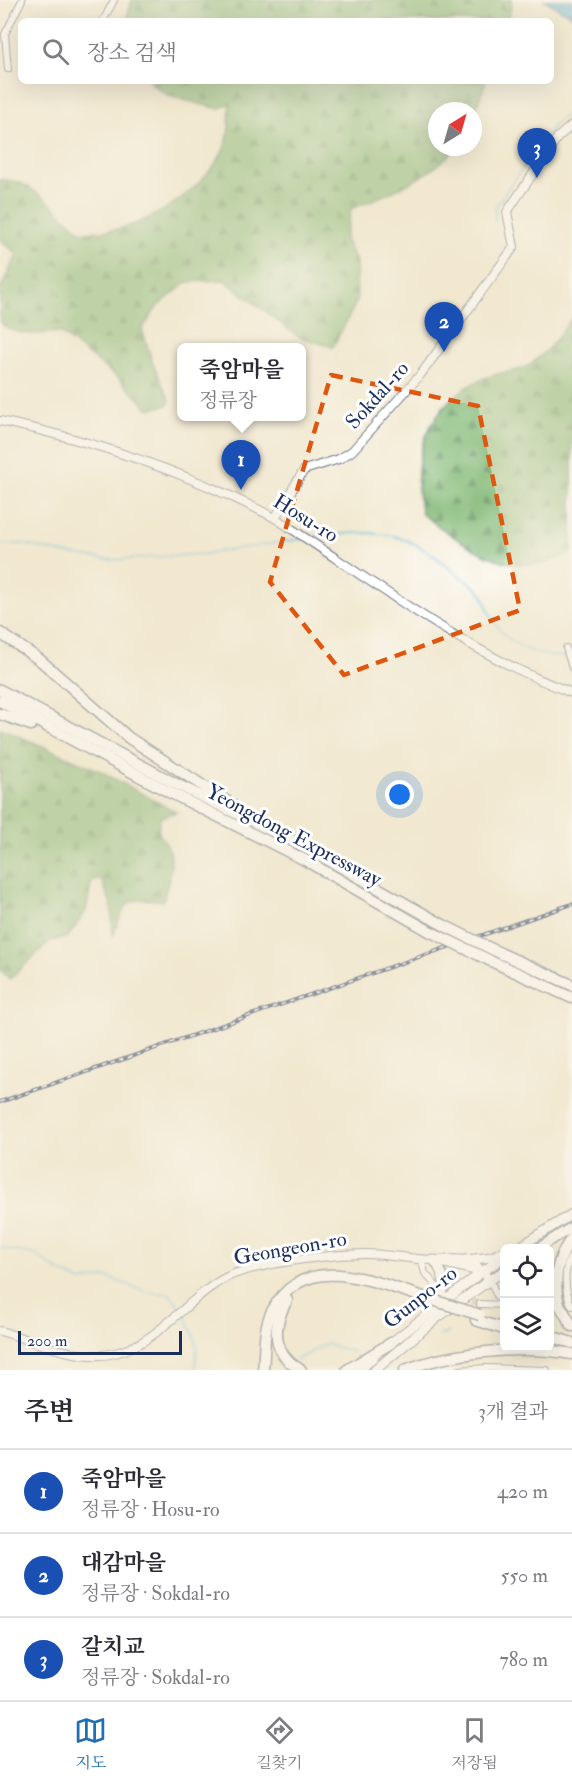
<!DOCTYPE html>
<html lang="ko">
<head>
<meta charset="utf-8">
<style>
	:root { --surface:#fff; --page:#f7f7f7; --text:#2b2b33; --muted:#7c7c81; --line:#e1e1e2; --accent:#1f6fb2 }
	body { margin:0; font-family:"IM FELL Double Pica","Noto Serif KR",serif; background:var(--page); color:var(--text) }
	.controls { position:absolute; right:18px; bottom:18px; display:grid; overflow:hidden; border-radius:9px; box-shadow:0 6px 24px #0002 }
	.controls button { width:54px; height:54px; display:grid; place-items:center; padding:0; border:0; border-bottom:2px solid var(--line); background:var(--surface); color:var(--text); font:30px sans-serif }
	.compass { position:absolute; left:428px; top:102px; width:54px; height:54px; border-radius:50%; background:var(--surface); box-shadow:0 6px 24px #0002; rotate:37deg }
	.scale { position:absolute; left:18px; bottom:15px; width:164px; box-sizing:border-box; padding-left:6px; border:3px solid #1b2f5e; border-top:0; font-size:16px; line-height:21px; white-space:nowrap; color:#1b2f5e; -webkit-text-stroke:4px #fff; paint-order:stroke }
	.you { position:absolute; left:400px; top:795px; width:21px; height:21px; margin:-15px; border:4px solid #fff; border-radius:50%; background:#1a73e8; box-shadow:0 0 0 9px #1a73e833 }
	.badge { display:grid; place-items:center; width:39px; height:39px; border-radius:50%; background:var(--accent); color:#fff; font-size:20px; font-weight:700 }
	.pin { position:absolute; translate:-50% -50px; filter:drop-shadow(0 2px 3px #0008) }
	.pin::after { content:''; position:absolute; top:32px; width:21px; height:18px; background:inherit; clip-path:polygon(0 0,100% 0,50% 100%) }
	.popup { position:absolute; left:177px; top:343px; width:129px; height:78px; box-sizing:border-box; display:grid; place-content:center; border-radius:9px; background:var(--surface); filter:drop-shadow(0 2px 4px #0005); font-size:20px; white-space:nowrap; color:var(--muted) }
	.popup b { font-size:22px; color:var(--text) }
	.popup::after { content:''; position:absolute; left:50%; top:100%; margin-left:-12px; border:12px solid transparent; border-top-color:var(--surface) }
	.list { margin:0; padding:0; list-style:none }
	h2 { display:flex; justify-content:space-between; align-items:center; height:78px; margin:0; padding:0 24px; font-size:26px }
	h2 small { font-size:20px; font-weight:400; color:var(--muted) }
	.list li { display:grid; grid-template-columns:39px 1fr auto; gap:18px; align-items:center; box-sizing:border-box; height:84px; padding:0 24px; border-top:2px solid var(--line) }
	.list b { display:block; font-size:22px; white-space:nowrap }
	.list p { margin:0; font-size:20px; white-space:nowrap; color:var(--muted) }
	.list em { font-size:20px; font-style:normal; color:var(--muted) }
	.icon { flex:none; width:33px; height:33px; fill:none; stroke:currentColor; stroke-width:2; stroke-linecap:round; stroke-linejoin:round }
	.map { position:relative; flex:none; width:572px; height:1370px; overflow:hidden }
	.search { position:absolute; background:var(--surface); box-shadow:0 6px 24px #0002; left:18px; right:18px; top:18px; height:66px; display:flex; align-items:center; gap:15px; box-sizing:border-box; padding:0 21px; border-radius:9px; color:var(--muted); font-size:22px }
	.sheet { height:330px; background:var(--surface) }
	nav { display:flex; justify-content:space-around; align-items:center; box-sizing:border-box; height:84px; border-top:2px solid var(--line); background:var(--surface); font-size:16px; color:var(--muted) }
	nav a { display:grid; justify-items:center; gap:3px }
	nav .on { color:var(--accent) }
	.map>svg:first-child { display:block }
</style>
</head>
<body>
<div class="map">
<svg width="572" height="1370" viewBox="0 0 572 1370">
	<defs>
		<pattern id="forest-firs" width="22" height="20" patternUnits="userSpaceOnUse" patternTransform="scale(1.5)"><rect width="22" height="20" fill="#84b976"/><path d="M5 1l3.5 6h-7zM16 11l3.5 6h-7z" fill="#6b9764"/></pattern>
		<pattern id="water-rules" width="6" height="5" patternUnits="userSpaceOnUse" patternTransform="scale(1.5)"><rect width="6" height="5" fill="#60b8dd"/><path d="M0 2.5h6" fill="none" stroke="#4e96b6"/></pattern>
	</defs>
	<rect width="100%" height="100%" fill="#fff"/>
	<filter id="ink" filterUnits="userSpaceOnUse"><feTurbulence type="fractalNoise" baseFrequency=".0167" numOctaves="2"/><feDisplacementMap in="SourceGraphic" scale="12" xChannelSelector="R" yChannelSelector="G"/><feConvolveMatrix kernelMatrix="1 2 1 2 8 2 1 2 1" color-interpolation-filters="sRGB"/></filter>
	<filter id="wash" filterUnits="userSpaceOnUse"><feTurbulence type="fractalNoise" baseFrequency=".008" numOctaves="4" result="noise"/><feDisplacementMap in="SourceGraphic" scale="24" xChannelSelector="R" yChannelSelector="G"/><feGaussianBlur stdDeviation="1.35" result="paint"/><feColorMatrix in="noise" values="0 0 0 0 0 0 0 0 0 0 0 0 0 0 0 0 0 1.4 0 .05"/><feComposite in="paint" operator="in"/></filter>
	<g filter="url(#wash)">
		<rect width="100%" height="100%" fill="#f1e8cf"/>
		<g fill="url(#forest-firs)" stroke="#50746a" stroke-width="1.5">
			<path d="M132 0H511L512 5 507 21H126Z"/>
			<path d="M148 81H486L473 119V111H437V147H456C432 178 387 194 351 209L345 240 356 261 357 301 333 347 299 337 224 280 187 282 158 306 142 329 153 364 170 401 167 405 149 409 118 378 59 332C39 334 14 338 0 322V290L17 254 0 240V180C32 177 58 214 82 232 100 231 120 231 137 223 172 209 211 180 226 144 230 133 229 115 230 103L219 109 169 96Z"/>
			<path d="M572 318V552C516 585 467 547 422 514 408 458 429 401 485 378 498 372 517 373 529 365 547 353 559 336 572 318Z"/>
			<path d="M0 728 98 770 176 812 161 817C152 840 170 839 171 857 172 872 167 886 163 901 125 896 126 901 113 936L111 904 101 879 92 880 86 911 68 937 50 941 10 979 0 970Z"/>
		</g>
		<path fill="url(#water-rules)" stroke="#3e749e" stroke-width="1.5" d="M544 0H572V16Z"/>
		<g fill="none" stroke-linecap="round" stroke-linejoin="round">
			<g stroke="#60b8dd" stroke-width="1.5">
				<path d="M495 222V207L555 123 572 111"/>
				<path d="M312 537C375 530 402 527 452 570 462 579 472 582 481 593 487 600 487 610 492 618 507 646 535 656 565 657"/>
				<path d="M0 544H23L66 554 111 560 204 554 301 539"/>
				<path d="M0 1248 37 1255 52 1267 81 1282 106 1277 147 1292 170 1294 181 1308"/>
				<path d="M184 1312C194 1338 200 1340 195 1370"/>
				<path d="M440 1336 449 1332"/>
				<path d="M296 1360 326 1344 354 1352"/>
			</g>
		</g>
	</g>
	<g filter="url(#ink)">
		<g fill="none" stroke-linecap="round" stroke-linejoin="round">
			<path stroke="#c6c3b8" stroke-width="6" stroke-dasharray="6 3" stroke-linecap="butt" d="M464 1298 480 1304"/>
			<g stroke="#667086" stroke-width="8">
				<g id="minor">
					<path d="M103 21 114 0"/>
					<path d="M8 69 5 34 22 0"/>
					<path d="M566 648 572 668"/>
					<path d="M572 1255C563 1268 564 1292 572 1306"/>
					<path d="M421 1259 425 1273 438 1288"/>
					<path d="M490 1280 497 1296 504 1302"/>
					<path d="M480 1304 504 1305"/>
					<path d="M460 1370 486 1368 547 1370"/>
				</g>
			</g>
			<g stroke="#667086" stroke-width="10">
				<g id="tertiary">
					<path d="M0 421C95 441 189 473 275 518 371 580 464 652 572 693"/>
					<path d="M275 518 304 470 339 459 352 451 421 374 514 247 507 212 558 137 572 125"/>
				</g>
			</g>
			<g stroke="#667086" stroke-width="10">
				<g id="secondary">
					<path d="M438 1262 482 1272"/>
					<path d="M0 1331C35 1341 79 1362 115 1353 159 1343 188 1297 227 1277 256 1263 334 1254 366 1254 389 1254 412 1260 434 1260 445 1260 455 1258 466 1260 477 1263 482 1272 490 1280"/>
				</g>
			</g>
			<g stroke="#667086" stroke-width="11">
				<g id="primary">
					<path d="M518 1248 572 1214"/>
					<path d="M539 1248 572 1227"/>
					<path d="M434 1260C446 1277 448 1289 435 1306"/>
					<path d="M465 1260 492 1257 504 1251"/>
					<path d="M482 1272 504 1257"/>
					<path d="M490 1280 504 1271"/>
				</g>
			</g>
			<g stroke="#667086" stroke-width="11">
				<g id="trunk">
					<path d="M387 1346 482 1272"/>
					<path d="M360 1370 374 1357"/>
					<path d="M375 1370 438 1317 490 1280"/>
				</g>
			</g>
			<g stroke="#667086" stroke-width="13">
				<g id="motorway">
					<path d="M0 633 40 660 129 738 231 804"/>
					<path d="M0 690 176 784 307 848 445 926"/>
					<path d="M0 701 171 793 303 859 431 932"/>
					<path d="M0 714 31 725"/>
					<path d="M502 954 572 985"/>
					<path d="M489 960 572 998"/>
					<path d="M557 1295C554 1274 559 1255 572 1238"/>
					<path d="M287 1300C272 1327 271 1353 301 1370"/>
					<path d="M559 1304 572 1326"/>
					<path d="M476 1320 504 1329"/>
					<path d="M550 1336 572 1343"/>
					<path d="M263 1370C265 1351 263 1328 272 1311 303 1251 369 1280 417 1295"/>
					<path d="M347 1370 391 1343"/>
					<path d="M405 1370C450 1352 524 1345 572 1354"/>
				</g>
			</g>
			<use href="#minor" stroke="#fff" stroke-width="6"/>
			<use href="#tertiary" stroke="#fff" stroke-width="8"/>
			<use href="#secondary" stroke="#fff" stroke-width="8"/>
			<use href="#primary" stroke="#fff" stroke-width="9"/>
			<use href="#trunk" stroke="#fff" stroke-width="9"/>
			<use href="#motorway" stroke="#fff" stroke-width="10"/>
			<g stroke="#1b2f5e" stroke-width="4">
				<path id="rail" d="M0 1102 572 904"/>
			</g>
			<use href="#rail" stroke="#fff" stroke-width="1.5" stroke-dasharray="4.5" stroke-linecap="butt"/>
			<g stroke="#667086" stroke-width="13" stroke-linecap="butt">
				<g id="motorway-bridge">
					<path d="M445 926 502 954"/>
					<path d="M431 932 489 960"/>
					<path d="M417 1295 480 1315"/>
					<path d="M557 1295 559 1304"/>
				</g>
			</g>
			<use href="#motorway-bridge" stroke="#fff" stroke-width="10"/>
		</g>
	</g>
	<path d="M0 0H572V1370H0ZM331 375 478 406 520 610 344 675 270 582Z" fill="#f1e8cf" fill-opacity=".55" fill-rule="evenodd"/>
	<path fill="none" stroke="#de5710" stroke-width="4.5" stroke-dasharray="12 8" stroke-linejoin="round" d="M331 375 478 406 520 610 344 675 270 582Z"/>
	<g text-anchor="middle" stroke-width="6" stroke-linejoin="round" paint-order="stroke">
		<g font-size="21" fill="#1b2f5e" stroke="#fff">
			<text transform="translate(377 395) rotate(-48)" y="7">Sokdal-ro</text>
			<text transform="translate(306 518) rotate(32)" y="7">Hosu-ro</text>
			<text transform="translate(294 835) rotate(28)" y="7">Yeongdong Expressway</text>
			<text transform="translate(290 1248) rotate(-10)" y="7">Geongeon-ro</text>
			<text transform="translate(420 1297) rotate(-38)" y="7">Gunpo-ro</text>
		</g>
	</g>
</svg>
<div class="controls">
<button><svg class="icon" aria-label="locate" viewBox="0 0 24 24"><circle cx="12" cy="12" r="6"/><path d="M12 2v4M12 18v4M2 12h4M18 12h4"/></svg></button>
<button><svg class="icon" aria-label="layers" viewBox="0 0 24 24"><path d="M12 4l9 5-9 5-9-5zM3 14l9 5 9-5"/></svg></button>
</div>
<svg class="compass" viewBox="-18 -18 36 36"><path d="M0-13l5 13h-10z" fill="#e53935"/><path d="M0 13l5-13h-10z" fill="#7c7c81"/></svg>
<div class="scale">200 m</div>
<div class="you"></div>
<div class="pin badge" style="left:241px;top:490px;background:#1a4fb4">1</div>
<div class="popup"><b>죽암마을</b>정류장</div>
<div class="pin badge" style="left:444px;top:352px;background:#1a4fb4">2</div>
<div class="pin badge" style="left:537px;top:178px;background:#1a4fb4">3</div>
<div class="search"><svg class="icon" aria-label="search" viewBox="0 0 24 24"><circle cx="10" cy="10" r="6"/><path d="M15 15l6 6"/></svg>장소 검색</div>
</div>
<section class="sheet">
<h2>주변<small>3개 결과</small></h2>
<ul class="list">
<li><span class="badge" style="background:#1a4fb4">1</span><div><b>죽암마을</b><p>정류장 · Hosu-ro</p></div><em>420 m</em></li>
<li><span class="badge" style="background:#1a4fb4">2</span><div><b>대감마을</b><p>정류장 · Sokdal-ro</p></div><em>550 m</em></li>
<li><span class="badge" style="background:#1a4fb4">3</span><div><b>갈치교</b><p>정류장 · Sokdal-ro</p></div><em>780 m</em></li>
</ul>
</section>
<nav>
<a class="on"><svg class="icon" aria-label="map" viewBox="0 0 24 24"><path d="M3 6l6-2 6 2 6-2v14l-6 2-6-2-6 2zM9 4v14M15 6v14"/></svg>지도</a>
<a><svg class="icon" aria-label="directions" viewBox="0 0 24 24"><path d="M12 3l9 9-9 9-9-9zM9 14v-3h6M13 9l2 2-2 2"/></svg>길찾기</a>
<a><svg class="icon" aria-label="saved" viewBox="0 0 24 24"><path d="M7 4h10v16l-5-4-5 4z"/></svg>저장됨</a>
</nav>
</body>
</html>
